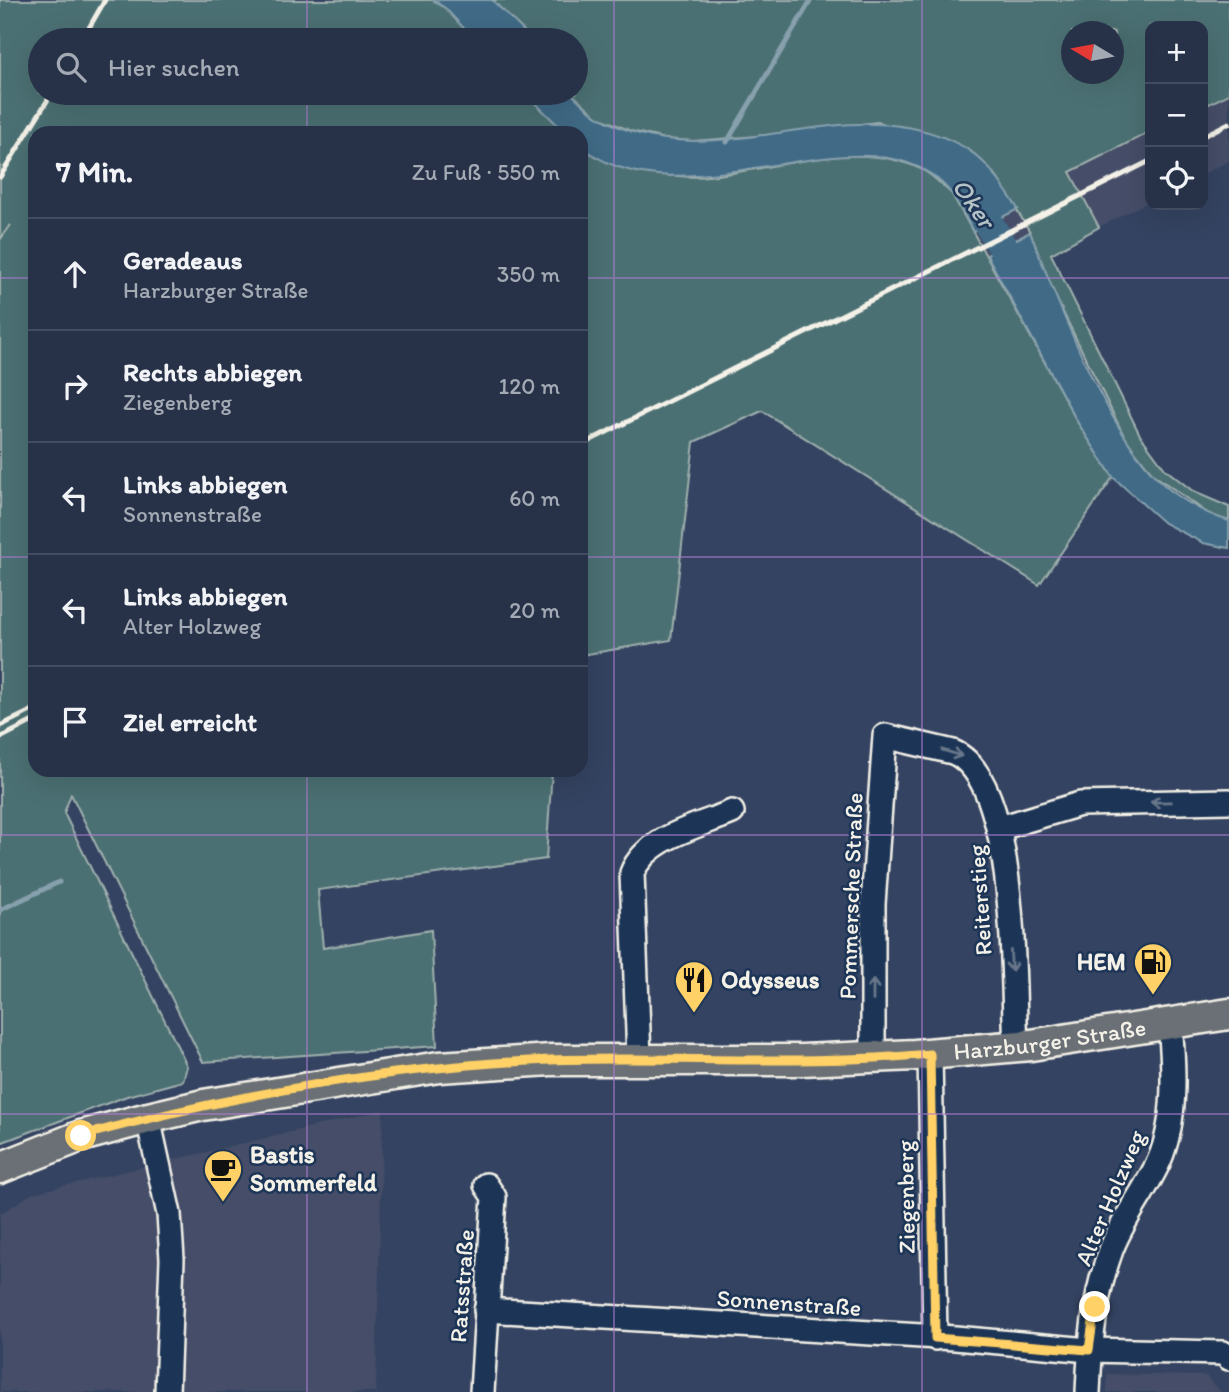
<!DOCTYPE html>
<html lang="de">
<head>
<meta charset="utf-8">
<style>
	:root { --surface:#273249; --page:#2f3a50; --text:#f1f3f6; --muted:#a4aab4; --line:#434d61 }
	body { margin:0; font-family:Itim,sans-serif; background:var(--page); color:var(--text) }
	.controls { position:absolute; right:21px; top:21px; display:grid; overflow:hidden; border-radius:14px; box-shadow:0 7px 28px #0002 }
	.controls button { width:63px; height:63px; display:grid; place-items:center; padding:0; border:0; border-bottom:2px solid var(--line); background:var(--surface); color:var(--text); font:35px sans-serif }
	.compass { position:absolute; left:1061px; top:21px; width:63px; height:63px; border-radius:50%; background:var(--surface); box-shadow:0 7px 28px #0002; rotate:280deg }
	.stop { position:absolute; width:21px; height:21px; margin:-16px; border:5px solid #ffd166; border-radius:50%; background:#fff }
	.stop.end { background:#ffd166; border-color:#fff; box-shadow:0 2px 7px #0008 }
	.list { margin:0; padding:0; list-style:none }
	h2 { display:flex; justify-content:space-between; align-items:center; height:91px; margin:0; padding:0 28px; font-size:30px }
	h2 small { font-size:23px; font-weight:400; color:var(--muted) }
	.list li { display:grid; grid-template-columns:46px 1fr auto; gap:21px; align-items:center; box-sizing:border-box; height:112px; padding:0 28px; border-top:2px solid var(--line) }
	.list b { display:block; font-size:26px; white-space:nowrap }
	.list p { margin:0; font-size:23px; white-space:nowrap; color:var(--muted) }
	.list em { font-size:23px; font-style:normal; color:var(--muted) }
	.icon { flex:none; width:38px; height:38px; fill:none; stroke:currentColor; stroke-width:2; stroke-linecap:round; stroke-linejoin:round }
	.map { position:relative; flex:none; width:1229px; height:1392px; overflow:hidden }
	.search { position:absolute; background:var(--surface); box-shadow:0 7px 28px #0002; left:28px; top:28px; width:560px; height:77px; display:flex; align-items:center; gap:18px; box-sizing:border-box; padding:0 24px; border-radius:38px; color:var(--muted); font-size:26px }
	.panel { position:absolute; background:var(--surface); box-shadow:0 7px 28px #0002; left:28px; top:126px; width:560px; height:651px; border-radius:21px }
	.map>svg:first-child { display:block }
</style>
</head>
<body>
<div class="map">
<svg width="1229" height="1392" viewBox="0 0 1229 1392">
	<rect width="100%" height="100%" fill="#344361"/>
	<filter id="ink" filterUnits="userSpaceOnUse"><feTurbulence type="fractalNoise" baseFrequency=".0143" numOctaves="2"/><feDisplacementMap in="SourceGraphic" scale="14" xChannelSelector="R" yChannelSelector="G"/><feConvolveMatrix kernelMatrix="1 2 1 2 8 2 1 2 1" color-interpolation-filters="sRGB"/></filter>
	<g filter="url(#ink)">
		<g fill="#444d68">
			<path d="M1229 94V161L1203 174V107Z"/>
			<path d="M1150 132V201L1099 227 1085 203 776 367 922 258 1074 180 1070 172Z"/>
			<path d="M383 1110 376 1392H0V1214L33 1193Z"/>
			<path d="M1107 1374 1206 1376 1221 1392H1107Z"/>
		</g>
		<g fill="#4b7073" stroke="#a0b0ae" stroke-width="2" fill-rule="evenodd">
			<path d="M0 0H433L445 8 475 40H40V93H525L566 133H35V770H552L546 859 318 890 323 948 431 930 437 1046 203 1062 71 794 64 813 187 1066 183 1081 127 1096 0 1143V240L11 225 0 238Z"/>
			<path d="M492 0H1229V94L1203 107V26H1150V132L1070 172 1099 227 1051 254 1140 435 1165 469 1194 492 1229 507V521L1210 515 1154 475 1126 440 1055 296 1030 232 995 174 878 122 758 136 693 141 665 139 631 131 598 117 571 93H576V40H533ZM1072 32H1114V74H1072Z"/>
			<path d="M581 146C599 161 621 168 644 172 666 175 686 178 708 176 779 170 854 137 923 170 933 175 943 186 952 194L1078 423 1113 477 1039 585 762 411 694 442 671 640 581 655Z"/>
		</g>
		<g fill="#3f6a86" stroke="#87a0ad" stroke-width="2">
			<path d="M433 0H492L533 40H475L445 8Z"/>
			<path d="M525 93H571C579 101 589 111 599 117 712 184 848 82 962 146 987 159 1003 186 1018 209L973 232C967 220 961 205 952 194 874 94 683 232 581 146V133H566Z"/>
			<path d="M1030 232C1058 303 1102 418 1153 474 1172 495 1202 513 1229 521V548L1203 543 1164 523 1113 477 1078 423 987 255Z"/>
		</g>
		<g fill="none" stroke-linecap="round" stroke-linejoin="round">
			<g stroke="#87a0ad" stroke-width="5">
				<path d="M727 142 811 0"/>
				<path d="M0 910 59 882"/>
			</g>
			<path stroke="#3f6a86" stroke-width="30" d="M967 189 1024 281"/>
			<g stroke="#f4f1e8" stroke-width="28">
				<g id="minor">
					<path d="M1000 828 1080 804 1229 801"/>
					<path d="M930 1054 935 1338"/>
					<path d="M639 1058 632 873C646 837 699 826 732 812"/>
					<path d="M873 1058V904L885 736 953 752C1019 780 1012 983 1016 1047"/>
					<path d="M148 1118 169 1214 172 1259 167 1392"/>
					<path d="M486 1310 955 1338 1089 1350 1223 1353 1229 1358"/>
					<path d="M482 1392 494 1197 486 1185"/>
					<path d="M1088 1392C1090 1344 1094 1296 1111 1250 1123 1218 1145 1192 1159 1161 1177 1120 1174 1067 1170 1024"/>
				</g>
			</g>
			<g stroke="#f4f1e8" stroke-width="35">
				<g id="major">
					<path id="s1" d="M0 1168 81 1136 148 1118 203 1105 439 1067 551 1060H802L915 1055 1031 1045 1229 1014"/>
				</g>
			</g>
			<use href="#minor" stroke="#1d3557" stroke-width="23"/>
			<use href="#major" stroke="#6a7074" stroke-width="30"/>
			<g stroke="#f4f1e8" stroke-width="5">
				<path d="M82 40 105 0"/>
				<path d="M1203 136 1229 123"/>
				<path d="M0 177 52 93"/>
				<path d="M581 445 1150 161"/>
				<path d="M0 726 35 709"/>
				<path d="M0 738 35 720"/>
			</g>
		</g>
		<defs><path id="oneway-shaft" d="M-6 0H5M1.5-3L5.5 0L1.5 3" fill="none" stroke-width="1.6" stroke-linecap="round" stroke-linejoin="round" transform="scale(1.75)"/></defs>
		<g stroke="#68778a">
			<use href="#oneway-shaft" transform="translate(952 753) rotate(17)"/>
			<use href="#oneway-shaft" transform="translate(1161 802) rotate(179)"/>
			<use href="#oneway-shaft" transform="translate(1011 961) rotate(87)"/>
			<use href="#oneway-shaft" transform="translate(873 990) rotate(-90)"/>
		</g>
	</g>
	<g fill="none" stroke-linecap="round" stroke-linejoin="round" filter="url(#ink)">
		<path stroke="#ffd166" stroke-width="9" d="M81 1136C229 1095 396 1066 550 1060 676 1056 804 1066 930 1054L935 1338 1089 1350 1095 1307"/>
	</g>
	<path fill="none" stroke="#ab7bcf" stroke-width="2" stroke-opacity="0.55" d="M307 0V40M614 0V1392M922 0V1392M307 93V133M0 278H35M581 278H1229M0 557H35M581 557H1229M307 770V1392M0 835H1229M0 1114H1229"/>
	<defs>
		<g id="fuel-pin" transform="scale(2.0125)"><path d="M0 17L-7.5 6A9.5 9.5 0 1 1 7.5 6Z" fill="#ffd166" stroke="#1d3557"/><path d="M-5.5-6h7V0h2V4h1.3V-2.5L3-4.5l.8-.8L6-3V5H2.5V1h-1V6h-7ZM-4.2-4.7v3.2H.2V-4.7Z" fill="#111"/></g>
		<g id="restaurant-pin" transform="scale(2.0125)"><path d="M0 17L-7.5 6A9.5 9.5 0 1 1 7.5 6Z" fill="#ffd166" stroke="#1d3557"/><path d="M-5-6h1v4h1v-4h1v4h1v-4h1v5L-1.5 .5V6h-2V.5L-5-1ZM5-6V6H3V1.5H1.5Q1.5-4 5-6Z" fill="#111"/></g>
		<g id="cafe-pin" transform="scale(2.0125)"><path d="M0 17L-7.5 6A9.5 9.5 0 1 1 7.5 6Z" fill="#ffd166" stroke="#1d3557"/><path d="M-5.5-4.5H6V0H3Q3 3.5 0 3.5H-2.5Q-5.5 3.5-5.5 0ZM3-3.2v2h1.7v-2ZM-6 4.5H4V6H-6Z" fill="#111"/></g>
	</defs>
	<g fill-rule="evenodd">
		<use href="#fuel-pin" x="1153" y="962"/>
		<use href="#restaurant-pin" x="694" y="980"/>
		<use href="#cafe-pin" x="223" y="1169"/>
	</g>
	<g text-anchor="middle" stroke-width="5" stroke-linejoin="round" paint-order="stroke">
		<g font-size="24" fill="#f4f1e8" stroke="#1d3557">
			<text transform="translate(851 896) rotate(-88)" y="8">Pommersche Straße</text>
			<text transform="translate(980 900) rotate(-94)" y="8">Reiterstieg</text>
			<text dy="8" stroke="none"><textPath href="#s1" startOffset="1064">Harzburger Straße</textPath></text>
			<text transform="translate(906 1197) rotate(-91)" y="8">Ziegenberg</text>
			<text transform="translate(1110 1198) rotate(-67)" y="8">Alter Holzweg</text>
			<text transform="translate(462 1286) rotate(-86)" y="8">Ratsstraße</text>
			<text transform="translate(789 1303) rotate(4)" y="8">Sonnenstraße</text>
		</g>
		<g font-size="24" font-weight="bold" fill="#f4f1e8" stroke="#1d3557" text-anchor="start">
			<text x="1126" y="970" text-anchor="end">HEM</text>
			<text x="721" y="988">Odysseus</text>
			<text x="250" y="1163">Bastis<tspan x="250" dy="28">Sommerfeld</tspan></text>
		</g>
		<g font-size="26" font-style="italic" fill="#b5c2c6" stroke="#1d3557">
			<text transform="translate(974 203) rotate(55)" y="9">Oker</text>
		</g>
	</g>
</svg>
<div class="controls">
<button>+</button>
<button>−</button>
<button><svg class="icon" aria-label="locate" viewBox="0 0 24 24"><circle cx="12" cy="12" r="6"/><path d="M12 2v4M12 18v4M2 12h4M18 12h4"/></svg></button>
</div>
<svg class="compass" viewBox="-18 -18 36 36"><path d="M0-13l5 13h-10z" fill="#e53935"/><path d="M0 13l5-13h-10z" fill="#a4aab4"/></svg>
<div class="stop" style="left:81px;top:1136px"></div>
<div class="stop end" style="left:1095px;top:1307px"></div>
<div class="search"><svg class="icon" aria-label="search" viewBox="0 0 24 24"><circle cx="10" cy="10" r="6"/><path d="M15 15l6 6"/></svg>Hier suchen</div>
<section class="panel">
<h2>7 Min.<small>Zu Fuß · 550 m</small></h2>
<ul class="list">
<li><svg class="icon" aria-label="ahead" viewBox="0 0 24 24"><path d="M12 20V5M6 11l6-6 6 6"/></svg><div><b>Geradeaus</b><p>Harzburger Straße</p></div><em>350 m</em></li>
<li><svg class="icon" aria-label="right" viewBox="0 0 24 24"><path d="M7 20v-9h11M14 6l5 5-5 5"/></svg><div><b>Rechts abbiegen</b><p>Ziegenberg</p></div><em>120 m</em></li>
<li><svg class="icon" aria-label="left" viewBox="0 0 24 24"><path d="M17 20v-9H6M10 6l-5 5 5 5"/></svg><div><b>Links abbiegen</b><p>Sonnenstraße</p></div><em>60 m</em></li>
<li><svg class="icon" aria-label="left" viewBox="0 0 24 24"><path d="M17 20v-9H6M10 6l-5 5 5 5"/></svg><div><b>Links abbiegen</b><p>Alter Holzweg</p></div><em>20 m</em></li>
<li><svg class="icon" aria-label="arrive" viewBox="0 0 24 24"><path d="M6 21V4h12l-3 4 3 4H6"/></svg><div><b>Ziel erreicht</b></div></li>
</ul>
</section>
</div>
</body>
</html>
